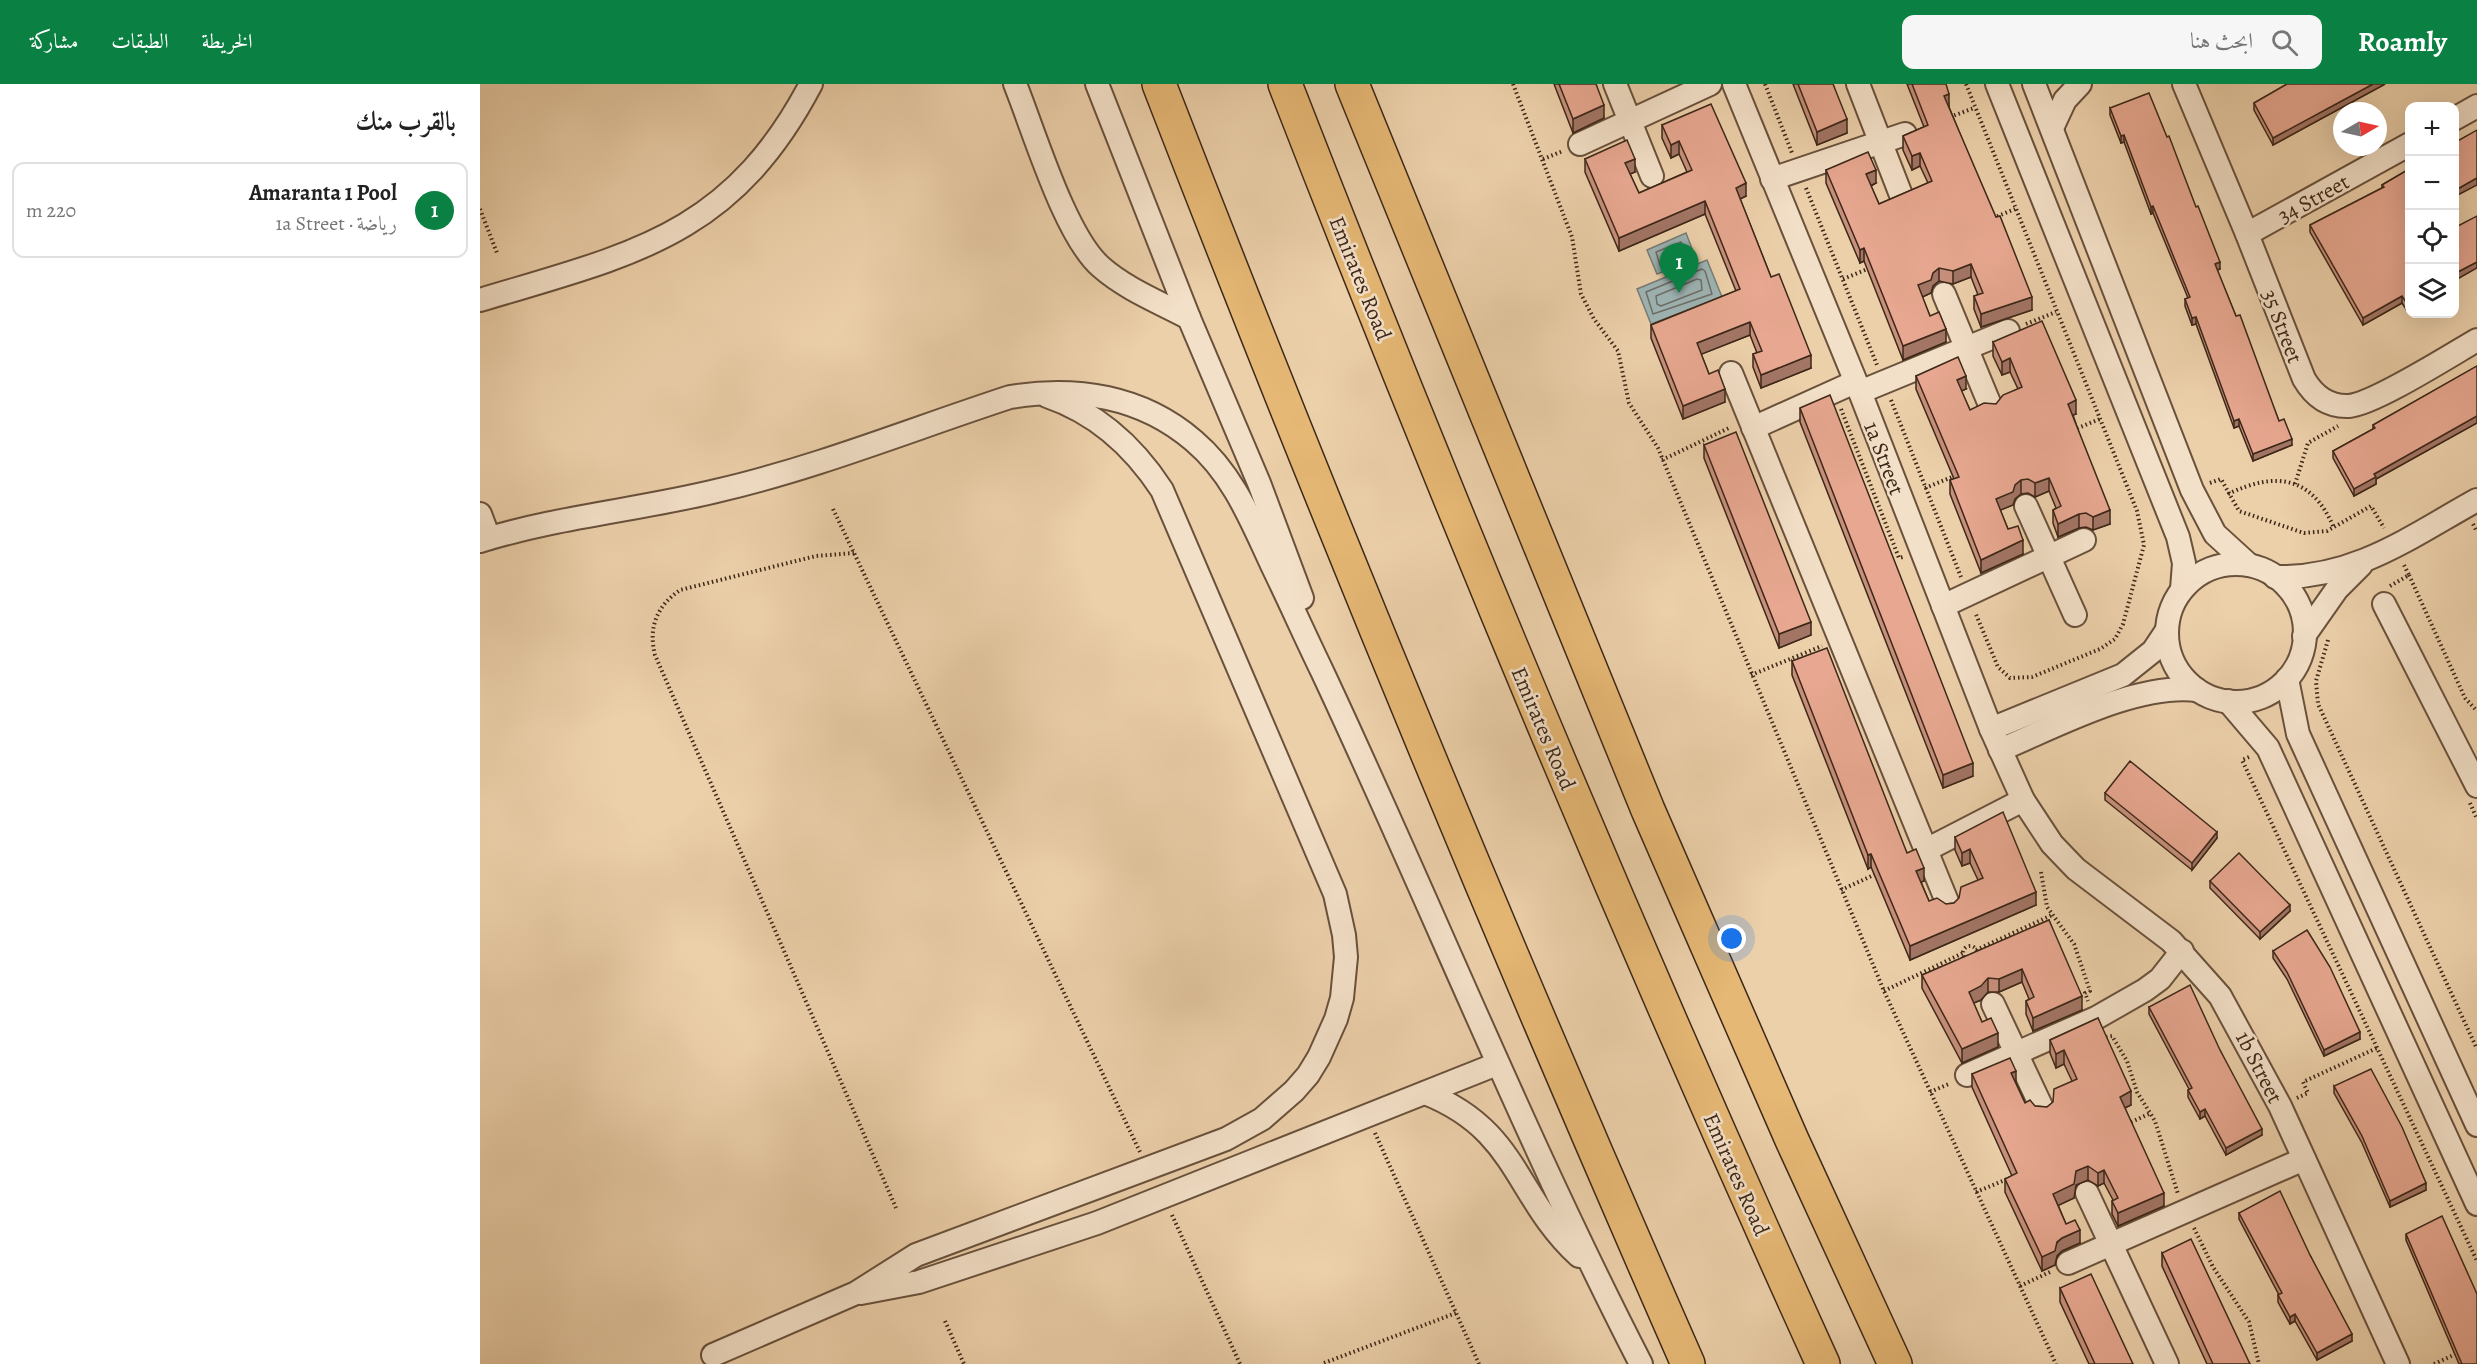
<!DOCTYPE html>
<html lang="ar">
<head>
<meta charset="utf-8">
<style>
	:root { --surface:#fff; --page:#f6f6f6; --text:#222; --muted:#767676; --line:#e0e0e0; --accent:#0b8043 }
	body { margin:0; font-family:Alegreya,Amiri,serif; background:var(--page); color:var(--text); direction:rtl }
	.controls { position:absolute; right:18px; top:18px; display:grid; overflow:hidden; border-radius:12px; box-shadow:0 6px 24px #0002 }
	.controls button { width:54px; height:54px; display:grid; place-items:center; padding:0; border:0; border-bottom:2px solid var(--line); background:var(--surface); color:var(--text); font:30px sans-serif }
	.compass { position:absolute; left:1853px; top:18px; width:54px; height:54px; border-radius:50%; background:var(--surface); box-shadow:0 6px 24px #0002; rotate:81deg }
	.you { position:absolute; left:1252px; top:855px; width:21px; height:21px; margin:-15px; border:4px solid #fff; border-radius:50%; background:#1a73e8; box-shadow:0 0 0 9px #1a73e833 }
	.badge { display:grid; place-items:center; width:39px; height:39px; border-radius:50%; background:var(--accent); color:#fff; font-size:20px; font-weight:700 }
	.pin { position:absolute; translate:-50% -50px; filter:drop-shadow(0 2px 3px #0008) }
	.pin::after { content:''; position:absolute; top:32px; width:21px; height:18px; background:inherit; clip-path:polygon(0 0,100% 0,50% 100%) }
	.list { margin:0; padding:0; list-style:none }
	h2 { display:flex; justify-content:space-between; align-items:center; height:78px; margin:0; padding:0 24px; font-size:26px }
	h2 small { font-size:20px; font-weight:400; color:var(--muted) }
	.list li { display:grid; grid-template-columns:39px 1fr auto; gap:18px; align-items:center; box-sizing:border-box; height:96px; margin:0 12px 12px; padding:0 12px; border:2px solid var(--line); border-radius:12px }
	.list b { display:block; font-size:22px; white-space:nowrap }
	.list p { margin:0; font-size:20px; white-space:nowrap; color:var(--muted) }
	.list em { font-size:20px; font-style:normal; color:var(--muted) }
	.icon { flex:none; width:33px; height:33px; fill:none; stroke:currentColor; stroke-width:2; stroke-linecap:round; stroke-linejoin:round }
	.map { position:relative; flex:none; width:1997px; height:1280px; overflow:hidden; direction:ltr }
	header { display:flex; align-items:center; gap:36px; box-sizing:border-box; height:84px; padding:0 30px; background:var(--accent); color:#fff }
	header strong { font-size:28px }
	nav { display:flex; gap:33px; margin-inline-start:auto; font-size:21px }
	.search { width:420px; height:54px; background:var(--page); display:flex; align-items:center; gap:15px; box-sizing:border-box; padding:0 21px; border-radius:12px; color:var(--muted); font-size:22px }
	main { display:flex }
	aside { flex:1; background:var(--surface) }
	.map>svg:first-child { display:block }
</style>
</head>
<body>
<header>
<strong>Roamly</strong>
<div class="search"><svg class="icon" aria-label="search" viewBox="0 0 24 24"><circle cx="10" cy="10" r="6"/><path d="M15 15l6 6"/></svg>ابحث هنا</div>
<nav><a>الخريطة</a><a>الطبقات</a><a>مشاركة</a></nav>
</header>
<main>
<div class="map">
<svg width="1997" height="1280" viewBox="0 0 1997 1280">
	<rect width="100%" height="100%" fill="#ecd0aa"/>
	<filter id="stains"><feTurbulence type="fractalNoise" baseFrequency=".00333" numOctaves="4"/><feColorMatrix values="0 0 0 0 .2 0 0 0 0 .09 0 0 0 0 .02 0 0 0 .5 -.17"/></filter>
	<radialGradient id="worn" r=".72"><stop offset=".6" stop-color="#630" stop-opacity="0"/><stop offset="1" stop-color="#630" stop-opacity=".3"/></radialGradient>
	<g fill="#9db4b4" stroke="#777c76" stroke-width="1.5">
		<path d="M1206 149 1216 175 1177 190 1167 166Z"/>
		<path d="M1227 176 1242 213 1171 240 1157 205Z"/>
	</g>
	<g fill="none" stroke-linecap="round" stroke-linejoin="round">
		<g stroke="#6d6e66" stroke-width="1.5">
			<path d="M1201 158 1207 172 1180 181 1176 168Z"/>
			<path d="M1222 185 1225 187 1232 210 1173 230 1166 208Z"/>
			<path d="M1217 195 1221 196 1222 206 1181 222 1177 220 1176 212Z"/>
		</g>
		<g stroke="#69513c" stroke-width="26">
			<g id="minor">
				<path d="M535 0C554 47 585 152 621 183 646 205 679 218 709 234"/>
				<path d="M617 0 709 234 779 399 822 514"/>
				<path d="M1135 0 1172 92"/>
				<path d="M1254 0 1380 308 1511 645 1543 716 1572 760 1596 785 1691 857 1740 912 1800 1022 1918 1280"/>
				<path d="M1378 0 1421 111"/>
				<path d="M1517 0 1698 453 1704 479 1702 505"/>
				<path d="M1554 0 1712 406 1735 450 1769 481"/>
				<path d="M1704 0 1767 150 1824 295C1834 312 1848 323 1869 322 1894 320 1971 271 1997 256"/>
				<path d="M1974 35 1997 22"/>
				<path d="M1572 44 1585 16 1600 0"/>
				<path d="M1100 60 1230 0"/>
				<path d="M1292 95 1425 50"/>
				<path d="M1767 150 1930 60"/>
				<path d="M1464 210 1510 321"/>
				<path d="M0 216C153 170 251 152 331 0"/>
				<path d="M1251 289 1468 820"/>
				<path d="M1380 308 1528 247"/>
				<path d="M1273 344 1375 298"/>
				<path d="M1546 422 1595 531"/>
				<path d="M0 430 9 454"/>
				<path d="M0 457C77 433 158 426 236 407 336 384 432 345 530 313 596 302 662 312 714 357 753 390 771 436 792 481 809 516 825 552 842 587 950 817 1044 1053 1161 1280"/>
				<circle cx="1756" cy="549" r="69"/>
				<path d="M1795 493C1875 495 1930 453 1997 416"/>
				<path d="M1904 520 1997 702"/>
				<path d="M1463 522 1604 456"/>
				<path d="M1824 552 1857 505 1881 481"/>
				<path d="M1807 595 1818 650 1997 1041"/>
				<path d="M1748 617 1788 664 1997 1120"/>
				<path d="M1511 645 1643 591 1673 567 1687 546"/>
				<path d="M1520 666C1577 642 1656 599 1717 606"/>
				<path d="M1446 766 1543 716"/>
				<path d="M1513 920 1562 1024"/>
				<path d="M1487 991 1616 934 1665 906 1680 895 1702 867"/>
				<path d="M945 1009C1039 1046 1034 1112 1099 1172"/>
				<path d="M1607 1109 1687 1280"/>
				<path d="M1588 1179 1824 1075"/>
				<path d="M381 1209 439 1198 617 1139 1017 980"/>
				<path d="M233 1271 376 1209 436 1171 746 1055 782 1035 814 1007 828 991 839 973 856 935 862 914 866 873 864 851 855 810 682 406C654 363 617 329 567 312"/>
			</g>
		</g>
		<g stroke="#3d2718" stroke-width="36">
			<g id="highway">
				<path d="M679 0C846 431 1022 857 1208 1280"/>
				<path d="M805 0C973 432 1151 858 1343 1280"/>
				<path d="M872 0 1168 726 1312 1056 1415 1280"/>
			</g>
		</g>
		<g stroke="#3d2718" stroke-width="4" stroke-dasharray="1.5 3" stroke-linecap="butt">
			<path d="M1033 0 1092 153 1101 210 1114 235 1138 267 1149 319 1178 364 1404 907 1576 1280"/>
			<path d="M1285 0 1312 69"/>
			<path d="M1486 0 1657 427 1664 461 1643 540 1635 555 1620 565 1552 593 1530 594 1518 583 1495 528"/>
			<path d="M1470 33 1494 24"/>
			<path d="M1063 75 1083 67"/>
			<path d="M1326 104 1397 281"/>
			<path d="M0 125 17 169"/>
			<path d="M1513 134 1535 125"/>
			<path d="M1363 195 1390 184"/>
			<path d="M1546 240 1576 228"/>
			<path d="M1411 316 1481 493"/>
			<path d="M1361 325 1419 474 1423 473"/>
			<path d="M1593 346 1620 335"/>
			<path d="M1182 376 1251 343"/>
			<path d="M1730 399 1741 395 1759 427 1824 449 1847 447 1891 422 1904 444"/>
			<path d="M1815 400 1828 359 1858 342"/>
			<path d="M1445 404 1477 391"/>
			<path d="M1748 410C1796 387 1832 392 1854 444"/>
			<path d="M353 425 660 1068"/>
			<path d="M1993 440 1997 448"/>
			<path d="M374 469 336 472 200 506C177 522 168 543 175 571L416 1124"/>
			<path d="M1929 491 1985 614 1997 627"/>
			<path d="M1910 502 1929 491 1923 479"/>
			<path d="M1848 556 1836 597 1838 620 1997 965"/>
			<path d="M1271 591 1342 562"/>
			<path d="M1769 673 1762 676 1997 1177"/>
			<path d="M1990 719 1997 735"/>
			<path d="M1561 788 1567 823 1594 860 1610 907 1605 909 1608 917"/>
			<path d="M1361 806 1396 790"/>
			<circle cx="1490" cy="869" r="7"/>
			<path d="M1496 866 1572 831"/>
			<path d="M1404 907 1483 869"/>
			<path d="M1626 953 1632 952 1647 977 1657 1008 1675 1037 1698 1110"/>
			<path d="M1450 1008 1469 1000"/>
			<path d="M1817 1014 1828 1009 1823 998 1899 963"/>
			<path d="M1647 1040 1671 1029"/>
			<path d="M895 1049 999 1280"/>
			<path d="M1496 1108 1530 1094"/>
			<path d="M692 1131 760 1280"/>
			<path d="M1714 1144 1733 1183 1769 1238 1779 1280"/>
			<path d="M1540 1202 1572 1187"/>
			<path d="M465 1237 484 1280"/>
			<path d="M844 1279 976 1229"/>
			<path d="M1954 1280 1978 1269"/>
		</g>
		<use href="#minor" stroke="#f3e0c8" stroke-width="22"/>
		<use href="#highway" stroke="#e6b875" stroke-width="33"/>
	</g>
	<g fill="#c7907c" stroke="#3d2718" stroke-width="1.5">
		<path d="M1074 0H1116L1124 34 1093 49Z"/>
		<path d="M1313 0H1353L1367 49 1337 61Z"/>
		<path d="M1427 0H1466L1469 23 1552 226 1501 243 1494 225V212L1498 211 1491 193 1473 200 1459 197 1453 202 1451 209 1442 213 1450 232 1466 258 1423 276 1384 177 1380 179 1346 99V86L1396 99 1391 102 1399 120 1448 99 1440 82 1432 86 1423 66V52L1444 43Z"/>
		<path d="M1807 0H1905L1793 61 1774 26V19Z"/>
		<path d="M1630 24 1716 123 1740 185 1737 186 1799 337 1812 361 1773 377 1759 342 1754 344 1716 240 1712 241 1705 222V215L1708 214 1673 129 1671 130 1644 58 1641 59 1630 31Z"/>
		<path d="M1182 41 1266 112 1260 115 1291 193 1331 284 1281 304 1273 283V270L1277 269 1270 251 1221 270 1229 290 1245 318 1203 335 1171 254V241L1256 207 1225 130 1139 167 1105 88V75L1155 88 1150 90 1159 109 1207 88 1199 70 1191 74 1182 54Z"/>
		<path d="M1929 85 1926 225 1922 219 1883 241 1830 148V141L1902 104V101Z"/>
		<path d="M1513 258 1596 330 1593 331 1630 440 1613 446 1606 443 1599 444 1578 453 1573 439V426L1576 424 1569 407 1555 413 1548 409 1541 410 1535 415 1533 421 1520 426 1528 445 1543 470 1501 489 1470 410V396L1474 395 1436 305V292L1486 305 1481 307 1490 326 1516 320 1538 305 1530 288 1522 291 1513 272Z"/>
		<path d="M1997 282V339L1896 395V400L1874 412 1853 374V367L1893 345V341Z"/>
		<path d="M1320 324 1493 692 1463 704 1320 338Z"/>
		<path d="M1224 361 1331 551 1299 564 1224 374Z"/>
		<path d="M1312 577 1444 797 1441 798 1449 817 1466 820 1474 819 1498 796 1490 779 1482 782 1475 766V753L1556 821 1430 876 1391 783 1388 785 1312 591Z"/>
		<path d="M1625 709 1737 754 1712 786 1625 716Z"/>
		<path d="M1730 797 1810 827 1780 855 1730 804Z"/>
		<path d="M1569 836 1602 926 1553 947 1546 930V917L1549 915 1542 898 1519 908H1508L1501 916 1493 919 1502 938 1518 963 1482 979 1442 904V891Z"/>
		<path d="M1793 867 1880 955 1844 972 1807 895 1793 874Z"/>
		<path d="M1669 923 1740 966 1782 1051 1746 1071 1725 1032 1720 1035 1708 1013V1006L1709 1005 1669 930Z"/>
		<path d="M1618 934 1651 1021 1645 1024 1684 1122 1638 1142 1632 1130V1117L1633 1116 1624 1099 1618 1102 1608 1096 1596 1101 1594 1114 1578 1121 1586 1140 1600 1159 1582 1167 1577 1172 1575 1181 1562 1187 1525 1108V1095L1532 1092 1492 1003V990L1536 999 1545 1019 1555 1022 1567 1023 1573 1018 1592 997 1584 980 1576 984 1570 969V956Z"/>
		<path d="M1854 1002 1946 1106 1910 1123 1882 1059 1854 1009Z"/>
		<path d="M1759 1129 1830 1171 1872 1257 1837 1276 1815 1237 1810 1240 1798 1218V1211H1799L1759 1135Z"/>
		<path d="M1926 1150 1997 1280H1979L1926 1156Z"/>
		<path d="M1682 1169 1770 1280H1727L1682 1182Z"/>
		<path d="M1580 1204 1653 1280H1609L1580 1218Z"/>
	</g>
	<g fill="#a27565" stroke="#3d2718" stroke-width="1.5">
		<path d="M1893 0H1905L1793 61V54Z"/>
		<path d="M1469 10V23L1464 25V12Z"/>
		<path d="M1124 21V34L1093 49V35Z"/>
		<path d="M1367 35V49L1337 61V48Z"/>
		<path d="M1644 51V58L1641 59V52Z"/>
		<path d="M1199 57V70L1191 74V61Z"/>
		<path d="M1440 69V82L1432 86V72Z"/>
		<path d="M1155 75V88L1145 92V79Z"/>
		<path d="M1396 86V99L1386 104V90Z"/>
		<path d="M1997 94V101L1974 113V107Z"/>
		<path d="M1266 99V112L1256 117V104Z"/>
		<path d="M1225 117V130L1139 167V154Z"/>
		<path d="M1673 122V129L1671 130V123Z"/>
		<path d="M1384 164V177L1380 179V166Z"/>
		<path d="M1740 178V185L1735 187V180Z"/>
		<path d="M1997 178V184L1974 197V190Z"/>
		<path d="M1491 180V193L1473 200V187Z"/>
		<path d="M1459 184V197L1453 202 1451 209 1438 215V201Z"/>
		<path d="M1922 212V219L1883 241V234Z"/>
		<path d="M1552 213V226L1501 243V230Z"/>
		<path d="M1929 216V222L1926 225V218Z"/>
		<path d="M1716 233V240L1712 241V234Z"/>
		<path d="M1270 238V251L1217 272V259Z"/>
		<path d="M1466 245V258L1423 276V262Z"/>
		<path d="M1331 271V284L1281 304V291Z"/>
		<path d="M1530 274V288L1522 291V278Z"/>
		<path d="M1486 292V305L1477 309V296Z"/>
		<path d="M1245 305V318L1203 335V322Z"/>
		<path d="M1596 316V330L1588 333V320Z"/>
		<path d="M1997 332V339L1896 395V400L1874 412V405L1894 390Z"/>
		<path d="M1759 335V342L1754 344V337Z"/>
		<path d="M1812 355V361L1773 377V370Z"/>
		<path d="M1569 394V407L1555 413V399Z"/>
		<path d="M1541 396V410L1535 415 1533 421 1516 428V415Z"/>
		<path d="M1630 426V440L1613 446V433Z"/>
		<path d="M1599 430V444L1578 453V440Z"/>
		<path d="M1543 456V470L1501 489V476Z"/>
		<path d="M1331 538V551L1299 564V550Z"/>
		<path d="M1493 679V692L1463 704V691Z"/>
		<path d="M1737 748V754L1712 786V779Z"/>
		<path d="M1490 765V779L1482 782V769Z"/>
		<path d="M1391 770V783L1388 785V771Z"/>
		<path d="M1444 784V797L1436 800V787Z"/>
		<path d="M1556 808V821L1430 876V862Z"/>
		<path d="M1810 821V827L1780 855V848Z"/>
		<path d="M1542 885V898L1519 908V895Z"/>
		<path d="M1508 894V908L1501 916 1489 921V908Z"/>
		<path d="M1602 912V926L1553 947V934Z"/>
		<path d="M1880 948V955L1844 972V966Z"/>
		<path d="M1518 949V963L1482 979V965Z"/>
		<path d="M1584 966V980L1576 984V970Z"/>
		<path d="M1536 987V1000L1531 989Z"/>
		<path d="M1651 1007V1021L1640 1026V1013Z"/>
		<path d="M1725 1025V1032L1720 1035V1028Z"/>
		<path d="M1782 1045V1051L1746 1071V1064Z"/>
		<path d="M1608 1082V1096L1596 1101 1594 1114 1573 1124V1110L1596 1087Z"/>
		<path d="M1624 1086V1099L1618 1102V1089Z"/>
		<path d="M1946 1099V1106L1910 1123V1117Z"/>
		<path d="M1684 1109V1122L1638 1142V1129Z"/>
		<path d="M1600 1146V1159L1582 1167 1577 1172 1575 1181 1562 1187V1173L1582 1154Z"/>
		<path d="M1815 1230V1237L1810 1240V1233Z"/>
		<path d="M1872 1250V1257L1837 1276V1269Z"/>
	</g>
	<g fill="#e7a790" stroke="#3d2718" stroke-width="1.5">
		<path d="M1079 0H1116L1124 21 1093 35Z"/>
		<path d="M1318 0H1353L1367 35 1337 48Z"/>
		<path d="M1432 0H1466L1469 10 1464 12 1516 133 1520 132 1552 213 1501 230 1494 212 1503 209 1491 180 1473 187 1459 184 1453 189 1451 196 1438 201 1450 232 1459 228 1466 245 1423 262 1384 164 1380 166 1346 86 1388 68 1396 86 1386 90 1399 120 1452 97 1440 69 1432 72 1423 52 1448 41Z"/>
		<path d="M1807 0H1893L1793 54 1774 19Z"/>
		<path d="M1669 9 1687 53 1689 52 1716 123 1718 122 1740 178 1735 180 1756 232 1760 231 1799 337 1804 335 1812 355 1773 370 1759 335 1754 337 1716 233 1712 234 1705 215 1710 213 1673 122 1671 123 1644 51 1641 52 1630 24Z"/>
		<path d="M1231 20 1266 99 1256 104 1291 193 1299 190 1331 271 1281 291 1273 270 1282 267 1270 238 1217 259 1229 290 1238 286 1245 305 1203 322 1171 241 1260 205 1225 117 1139 154 1105 75 1147 56 1155 75 1145 79 1159 109 1212 86 1199 57 1191 61 1182 41Z"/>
		<path d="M1997 46V94L1974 107V59Z"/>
		<path d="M1929 85V216L1926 218 1922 212 1883 234 1830 141 1904 103 1902 101Z"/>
		<path d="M1997 132V178L1974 190V144Z"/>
		<path d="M1562 237 1596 316 1588 320 1630 426 1613 433 1606 429 1599 430 1578 440 1573 426 1581 422 1569 394 1555 399 1548 395 1541 396 1535 401 1533 408 1516 415 1528 445 1538 442 1543 456 1501 476 1470 396 1479 393 1436 292 1478 273 1486 292 1477 296 1490 326 1504 319 1516 320 1523 311 1542 303 1530 274 1522 278 1513 258Z"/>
		<path d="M1997 282V332L1894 390 1896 393 1874 405 1853 367 1895 344 1893 341Z"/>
		<path d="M1350 311 1493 679 1463 691 1320 324Z"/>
		<path d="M1256 348 1331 538 1299 550 1224 361Z"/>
		<path d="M1347 564 1427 769 1436 765 1444 784 1436 787 1449 817 1457 814 1466 820 1474 819 1479 814 1481 803 1503 794 1490 765 1482 769 1475 753 1523 728 1556 808 1430 862 1391 770 1388 771 1312 577Z"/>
		<path d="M1650 677 1737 748 1712 779 1625 709Z"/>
		<path d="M1759 769 1810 821 1780 848 1730 797Z"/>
		<path d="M1569 836 1602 912 1553 934 1546 917 1554 913 1542 885 1519 895 1508 894 1501 902 1489 908 1502 938 1511 934 1518 949 1482 965 1442 891Z"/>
		<path d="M1827 846 1850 883 1880 948 1844 966 1807 888 1793 867Z"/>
		<path d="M1710 901 1740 966 1782 1045 1746 1064 1725 1025 1720 1028 1708 1006 1712 1004 1669 923Z"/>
		<path d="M1618 934 1651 1007 1640 1013 1684 1109 1638 1129 1632 1117 1638 1114 1624 1086 1618 1089 1608 1082 1596 1087 1594 1100 1573 1110 1586 1140 1595 1136 1600 1146 1582 1154 1577 1158 1575 1167 1562 1173 1525 1095 1537 1089 1492 990 1530 974 1536 987 1531 989 1545 1019 1550 1016 1555 1022 1567 1023 1573 1018 1574 1005 1597 995 1584 966 1576 970 1570 956Z"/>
		<path d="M1891 985 1922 1043 1946 1099 1910 1117 1882 1052 1854 1002Z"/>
		<path d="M1800 1107 1830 1171 1872 1250 1837 1269 1815 1230 1810 1233 1798 1211 1802 1209 1759 1129Z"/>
		<path d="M1962 1132 1997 1210V1280H1982L1926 1150Z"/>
		<path d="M1711 1155 1770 1280H1733L1682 1169Z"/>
		<path d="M1611 1190 1653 1280H1615L1580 1204Z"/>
	</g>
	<g text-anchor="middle" stroke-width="5" stroke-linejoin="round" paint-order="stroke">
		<g font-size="22" fill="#3d2718" stroke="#f3e0c8">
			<text transform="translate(1833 114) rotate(-29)" y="8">34 Street</text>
			<text transform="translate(881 194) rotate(68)" y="8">Emirates Road</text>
			<text transform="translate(1803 242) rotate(69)" y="8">35 Street</text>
			<text transform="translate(1405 374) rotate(69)" y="8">1a Street</text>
			<text transform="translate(1064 644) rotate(67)" y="8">Emirates Road</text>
			<text transform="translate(1780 983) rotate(63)" y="8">1b Street</text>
			<text transform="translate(1257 1090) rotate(66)" y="8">Emirates Road</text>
		</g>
	</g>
	<rect width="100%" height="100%" filter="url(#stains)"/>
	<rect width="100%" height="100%" fill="url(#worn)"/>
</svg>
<div class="controls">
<button>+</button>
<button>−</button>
<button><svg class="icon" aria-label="locate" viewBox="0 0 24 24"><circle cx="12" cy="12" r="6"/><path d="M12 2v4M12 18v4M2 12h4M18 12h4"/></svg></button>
<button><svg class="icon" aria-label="layers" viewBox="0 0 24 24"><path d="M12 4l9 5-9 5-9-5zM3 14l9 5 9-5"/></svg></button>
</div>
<svg class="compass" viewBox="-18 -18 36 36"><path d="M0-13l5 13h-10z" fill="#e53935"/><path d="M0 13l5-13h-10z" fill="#767676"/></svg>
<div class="you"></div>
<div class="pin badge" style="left:1199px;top:209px">1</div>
</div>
<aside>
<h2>بالقرب منك<small></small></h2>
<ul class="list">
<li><span class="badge">1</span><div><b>Amaranta 1 Pool</b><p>رياضة · 1a Street</p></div><em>220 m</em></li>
</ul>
</aside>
</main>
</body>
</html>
